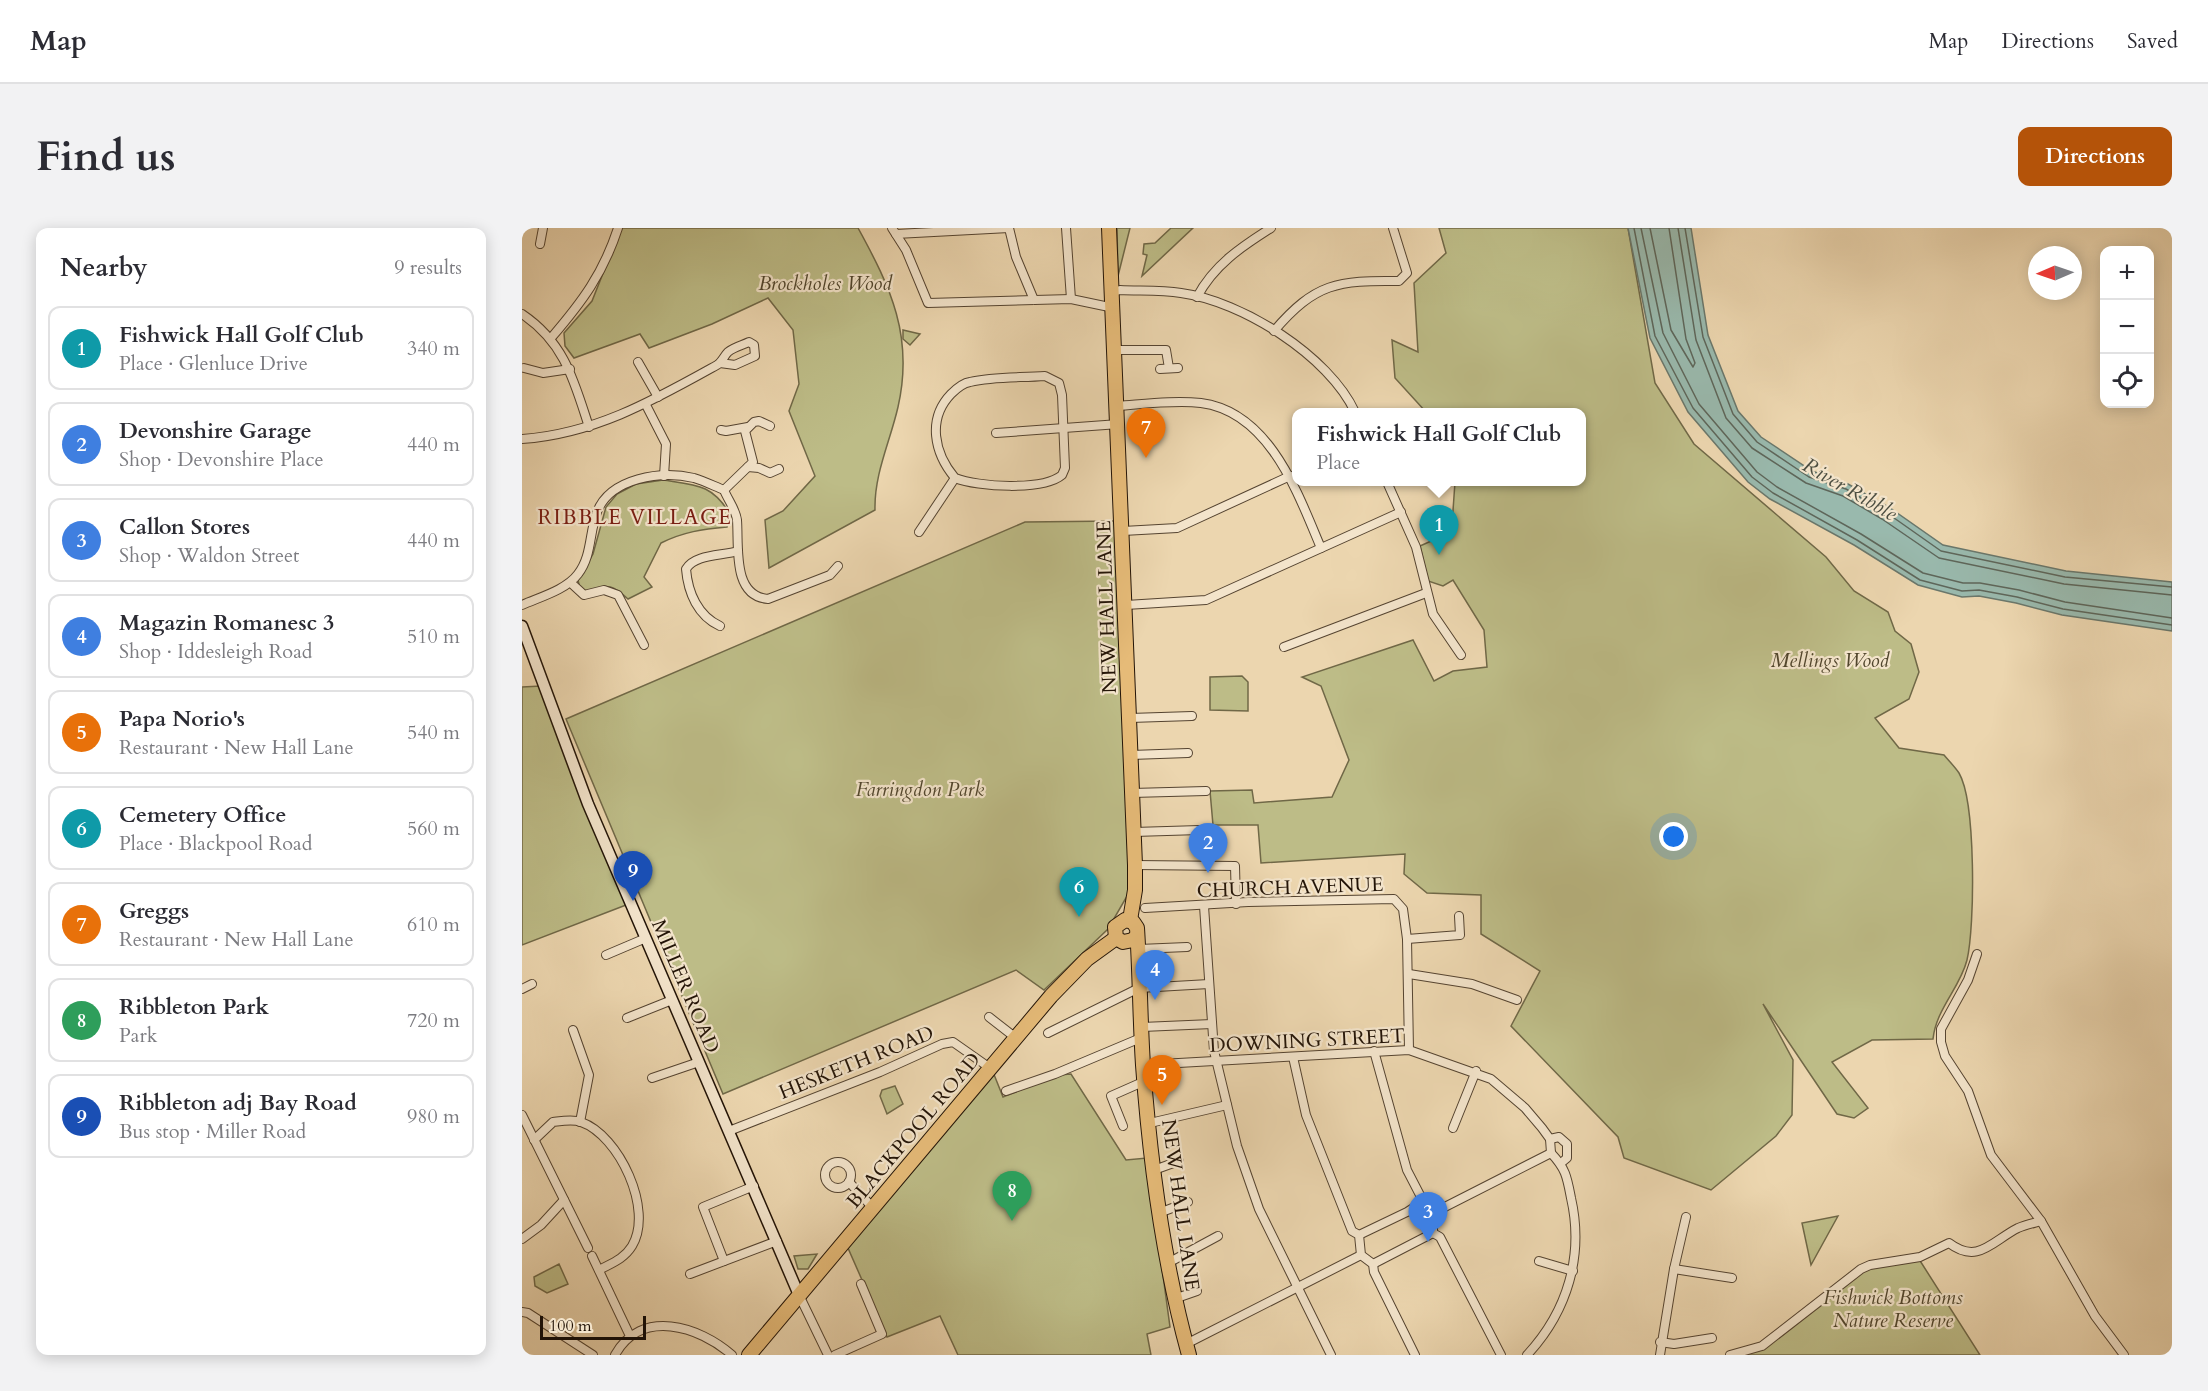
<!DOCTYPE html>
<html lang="en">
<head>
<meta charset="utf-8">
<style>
	:root { --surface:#fff; --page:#f2f2f3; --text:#2b2b33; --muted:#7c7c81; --line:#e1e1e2; --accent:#b45309 }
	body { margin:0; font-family:Cardo,serif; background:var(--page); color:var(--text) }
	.controls { position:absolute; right:18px; top:18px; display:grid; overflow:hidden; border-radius:12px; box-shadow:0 3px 15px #0003 }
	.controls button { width:54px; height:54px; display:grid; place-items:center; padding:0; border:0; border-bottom:2px solid var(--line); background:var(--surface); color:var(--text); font:30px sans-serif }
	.compass { position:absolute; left:1506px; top:18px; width:54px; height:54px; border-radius:50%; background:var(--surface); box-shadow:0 3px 15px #0003; rotate:268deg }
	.scale { position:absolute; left:18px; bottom:15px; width:106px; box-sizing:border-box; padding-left:6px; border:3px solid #231407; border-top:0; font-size:16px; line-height:21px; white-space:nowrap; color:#231407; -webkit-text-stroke:4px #f3e4cb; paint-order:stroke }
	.you { position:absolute; left:1152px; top:609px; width:21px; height:21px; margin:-15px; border:4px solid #fff; border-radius:50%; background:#1a73e8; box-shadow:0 0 0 9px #1a73e833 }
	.badge { display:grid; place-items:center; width:39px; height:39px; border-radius:50%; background:var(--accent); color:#fff; font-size:20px; font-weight:700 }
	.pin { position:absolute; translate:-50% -50px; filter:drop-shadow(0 2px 3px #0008) }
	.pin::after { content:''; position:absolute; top:32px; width:21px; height:18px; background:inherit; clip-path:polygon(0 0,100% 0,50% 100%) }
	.popup { position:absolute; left:770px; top:180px; width:294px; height:78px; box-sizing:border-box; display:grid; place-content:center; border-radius:12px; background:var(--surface); filter:drop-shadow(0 2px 4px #0005); font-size:20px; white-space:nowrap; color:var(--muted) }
	.popup b { font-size:22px; color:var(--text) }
	.popup::after { content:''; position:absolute; left:50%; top:100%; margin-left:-12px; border:12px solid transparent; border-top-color:var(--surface) }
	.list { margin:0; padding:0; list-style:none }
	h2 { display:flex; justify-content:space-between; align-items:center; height:78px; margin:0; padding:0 24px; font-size:26px }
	h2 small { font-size:20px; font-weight:400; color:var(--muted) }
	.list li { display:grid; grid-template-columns:39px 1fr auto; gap:18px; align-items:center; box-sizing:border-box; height:84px; margin:0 12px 12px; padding:0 12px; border:2px solid var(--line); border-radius:12px }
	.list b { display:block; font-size:22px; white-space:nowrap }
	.list p { margin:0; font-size:20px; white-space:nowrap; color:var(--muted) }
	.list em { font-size:20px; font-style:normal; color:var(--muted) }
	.icon { flex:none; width:33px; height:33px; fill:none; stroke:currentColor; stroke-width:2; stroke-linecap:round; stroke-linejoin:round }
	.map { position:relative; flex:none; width:1650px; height:1127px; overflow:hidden; border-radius:12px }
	header { display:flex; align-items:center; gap:36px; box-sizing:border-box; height:84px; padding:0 30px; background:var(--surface); border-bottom:2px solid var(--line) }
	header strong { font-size:28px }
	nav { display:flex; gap:33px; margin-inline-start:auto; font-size:21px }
	.intro { display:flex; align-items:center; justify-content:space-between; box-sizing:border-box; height:144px; padding:0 36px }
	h1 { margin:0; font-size:42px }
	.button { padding:15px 27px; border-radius:12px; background:var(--accent); color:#fff; font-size:21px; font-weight:700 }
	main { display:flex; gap:36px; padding:0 36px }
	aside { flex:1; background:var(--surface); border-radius:12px; box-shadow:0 3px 15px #0003 }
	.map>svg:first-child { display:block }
</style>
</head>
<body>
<header>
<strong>Map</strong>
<nav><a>Map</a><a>Directions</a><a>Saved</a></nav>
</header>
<div class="intro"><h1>Find us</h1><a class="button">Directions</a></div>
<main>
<aside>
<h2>Nearby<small>9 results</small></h2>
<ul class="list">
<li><span class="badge" style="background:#0f9aa8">1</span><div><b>Fishwick Hall Golf Club</b><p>Place · Glenluce Drive</p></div><em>340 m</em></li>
<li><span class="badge" style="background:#3f7fe0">2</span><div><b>Devonshire Garage</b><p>Shop · Devonshire Place</p></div><em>440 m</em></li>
<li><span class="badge" style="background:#3f7fe0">3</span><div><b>Callon Stores</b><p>Shop · Waldon Street</p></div><em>440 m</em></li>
<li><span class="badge" style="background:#3f7fe0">4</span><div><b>Magazin Romanesc 3</b><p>Shop · Iddesleigh Road</p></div><em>510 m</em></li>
<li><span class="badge" style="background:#e8710a">5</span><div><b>Papa Norio's</b><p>Restaurant · New Hall Lane</p></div><em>540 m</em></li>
<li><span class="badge" style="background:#0f9aa8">6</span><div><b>Cemetery Office</b><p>Place · Blackpool Road</p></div><em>560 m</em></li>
<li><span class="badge" style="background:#e8710a">7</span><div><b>Greggs</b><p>Restaurant · New Hall Lane</p></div><em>610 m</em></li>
<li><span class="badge" style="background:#2e9e5b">8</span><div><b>Ribbleton Park</b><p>Park</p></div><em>720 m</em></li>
<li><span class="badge" style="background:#1a4fb4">9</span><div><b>Ribbleton adj Bay Road</b><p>Bus stop · Miller Road</p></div><em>980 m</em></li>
</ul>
</aside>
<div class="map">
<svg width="1650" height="1127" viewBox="0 0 1650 1127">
	<rect width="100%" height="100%" fill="#ecd6af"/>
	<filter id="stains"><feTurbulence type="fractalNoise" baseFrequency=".00333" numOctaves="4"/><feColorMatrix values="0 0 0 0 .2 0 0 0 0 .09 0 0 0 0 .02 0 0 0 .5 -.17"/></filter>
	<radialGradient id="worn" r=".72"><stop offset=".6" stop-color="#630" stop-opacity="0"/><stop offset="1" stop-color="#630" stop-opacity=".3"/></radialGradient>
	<g fill="#bdbc87" stroke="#706847" stroke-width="1.5">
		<path d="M99 0H336C369 60 392 109 376 179 368 214 352 246 353 282L247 340 243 292 261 283 293 248 267 183 277 156 271 102 246 70 190 96 127 120 118 106 52 130 43 118 42 105 70 73Z"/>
		<path d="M595 0H608L596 48Z"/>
		<path d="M649 0H671L620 48 625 27 621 26 622 16 633 15Z"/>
		<path d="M917 0H1106L1133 155 1172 216 1304 329 1332 363 1366 384 1373 403 1389 416 1397 444 1387 471 1353 490 1377 520 1422 527C1427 533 1433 539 1437 545 1454 574 1453 698 1445 732 1438 760 1414 781 1411 811L1350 812 1310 834 1346 880 1332 890 1315 886 1241 776 1271 832 1270 887 1254 908 1189 962 1102 930 1096 909 989 798 1018 743 959 706V667L905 665 882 646 883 626 739 635 736 597H691L688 563 730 562 732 575 810 569 827 532 799 458 780 449 891 412 912 453 931 443 965 439 962 402 931 352 921 358 906 353 898 318 925 306 930 297 933 254H1060V184H904L873 150 870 112 896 124 892 55 924 25Z"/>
		<path d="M381 102 398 106 388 117 381 111Z"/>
		<path d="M141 252C174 257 190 256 208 286L205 299C181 301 161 304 139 315L122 349 130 359 106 371C85 352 85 359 63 365L58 361 56 352 71 326 84 279 95 266 114 256Z"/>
		<path d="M595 293 608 663 586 701 522 762 494 742 201 866 44 491 503 294Z"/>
		<path d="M720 448 726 454V483L688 482V449Z"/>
		<path d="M19 458 104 677 0 717V459Z"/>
		<path d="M471 844 481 869 536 847 549 846 604 932 625 930 648 1099 625 1106 629 1127H436L418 1088 365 1109 326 1020Z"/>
		<path d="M373 858 381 876 365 886 358 868 360 862Z"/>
		<path d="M1316 988 1289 1037 1280 995Z"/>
		<path d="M295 1026 286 1041H276L272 1028Z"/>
		<path d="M1395 1028 1458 1127H1208L1228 1123 1348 1037Z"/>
		<path d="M37 1036 46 1056 25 1065 13 1058 12 1049Z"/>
	</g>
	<path fill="#99b9ad" stroke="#6a776b" stroke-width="1.5" d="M1106 0H1169L1186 107 1216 183 1239 209 1290 243 1326 256 1368 280 1421 317 1544 343 1650 354V403L1540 387 1494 375 1457 368 1440 369 1396 357 1332 317 1248 271 1226 254 1166 184 1128 110Z"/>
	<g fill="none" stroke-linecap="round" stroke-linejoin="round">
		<g stroke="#5e665a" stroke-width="1.5">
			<path d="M1112 0 1133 108 1171 180 1230 249 1251 265 1335 312 1398 352 1440 363 1457 362 1495 369 1541 381 1650 397"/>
			<path d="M1119 0 1141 105 1177 176 1235 244 1255 259 1339 306 1401 345 1441 355H1458L1497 362 1543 374 1650 390"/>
			<path d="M1128 0 1149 102 1171 139 1173 135 1164 111 1147 0"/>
			<path d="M1156 0 1174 112 1204 190 1230 220 1284 255 1321 268 1360 291 1417 330 1542 356 1650 367"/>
			<path d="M1163 0 1181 109 1211 186 1235 214 1287 249 1324 261 1365 285 1419 323 1543 349 1650 359"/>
		</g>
		<g stroke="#554431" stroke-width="10">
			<g id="street">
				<path d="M370 0 384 22 406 75 549 71 592 80"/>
				<path d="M487 0 494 29 512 72"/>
				<path d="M544 0 549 71"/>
				<path d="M374 6 487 0"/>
				<path d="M18 16 21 0"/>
				<path d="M591 64 598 62C618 63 639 62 659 65 720 73 807 128 833 184"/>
				<path d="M675 69C692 37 719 19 749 0"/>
				<path d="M0 86C43 115 52 153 67 199"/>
				<path d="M752 103C793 55 816 52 877 53L885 45 871 0"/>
				<path d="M29 110C60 74 81 46 96 0"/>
				<path d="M594 122H644L647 140"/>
				<path d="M116 134 136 169"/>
				<path d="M2 140 21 145 48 141"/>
				<path d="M638 141 656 140"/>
				<path d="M523 148 537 155 540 167 543 240 540 247C521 263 456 259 433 250 412 225 405 191 429 166 434 161 441 155 448 154 472 148 499 150 523 148Z"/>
				<path d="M124 177 144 216 142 248"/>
				<path d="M596 178C623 176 652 172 679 175 748 184 776 266 799 320"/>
				<path d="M199 202 204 203 226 199"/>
				<path d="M474 205 597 196"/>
				<path d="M0 211C73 206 132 172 195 137 200 134 202 128 206 124 212 119 221 117 227 114L232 117 233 128 213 137 198 135"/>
				<path d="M226 239 237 240 248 245 257 241"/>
				<path d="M865 254 894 319 911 386 939 427"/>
				<path d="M202 262 231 234 223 203 232 194 237 193 248 198"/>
				<path d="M601 303 655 300 768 248"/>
				<path d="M397 304 433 250"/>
				<path d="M49 355 62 367 82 362 96 367 122 417"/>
				<path d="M0 377C18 369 44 362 56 346 70 328 67 305 75 284 88 250 139 242 172 250 182 253 192 258 202 262 206 272 214 282 215 292 217 319 210 368 246 371L308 347 316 338"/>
				<path d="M604 377 684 372 879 284"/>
				<path d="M198 398C176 388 166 365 164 341 173 326 200 328 216 323"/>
				<path d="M762 419 904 365"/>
				<path d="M608 490 670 488"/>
				<path d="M609 527 666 525"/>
				<path d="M610 565 684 563"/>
				<path d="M612 604 678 602"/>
				<path d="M613 637 713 638 714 676"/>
				<path d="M682 678 692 823 715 918 737 981 809 1127"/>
				<path d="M623 680 726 674 872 671 881 681 885 711 938 707 937 688"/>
				<path d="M885 711 887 822"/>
				<path d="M617 721 665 719"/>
				<path d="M1455 726 1446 752 1419 801V814L1423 828 1446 863 1469 927 1519 993 1573 1088 1602 1127"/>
				<path d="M84 727 124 710"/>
				<path d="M887 746 950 756 995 772"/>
				<path d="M0 761 10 756"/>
				<path d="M467 789 494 810"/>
				<path d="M105 790 150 772"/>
				<path d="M620 799 690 796"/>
				<path d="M51 802 67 847 58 894"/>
				<path d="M526 805 617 760 687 756"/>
				<path d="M852 823 885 942 899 969V975L911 985V1005"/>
				<path d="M771 829 784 887 830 1003 837 1007 839 1027 851 1036 852 1044 893 1127"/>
				<path d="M621 837 887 822 969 851 1003 880 1020 900 1028 911 1029 925"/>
				<path d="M130 850 177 834"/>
				<path d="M484 863 533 846 621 809"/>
				<path d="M0 887 66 1020"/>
				<path d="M628 895 705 877"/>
				<path d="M601 898 589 868 623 853"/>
				<path d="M931 900 954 843"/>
				<path d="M207 903 358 844 420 816 431 814 468 840"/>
				<path d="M1028 911 1037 909 1045 916V930L1039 935"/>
				<path d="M12 912 31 894C40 893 51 891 59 894 97 907 132 982 110 1018 102 1031 90 1035 77 1042"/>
				<circle cx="316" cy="947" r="13"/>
				<path d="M632 942 657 933"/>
				<path d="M327 954 351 980"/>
				<path d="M637 985 666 974"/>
				<path d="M911 985 1029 925"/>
				<path d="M911 1005 918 1009 979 1127"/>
				<path d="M837 1007 885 984 899 975"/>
				<path d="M0 1011 19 997 42 972"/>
				<path d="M70 1028 108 1108"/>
				<path d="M202 1033 181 979 232 958"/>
				<path d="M1017 1033 1051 1043"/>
				<path d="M646 1035 696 1008"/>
				<path d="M851 1036 911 1005"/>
				<path d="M1152 1041 1210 1050"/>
				<path d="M168 1046 255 1013"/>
				<path d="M277 1067 306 1127"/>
				<path d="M652 1071 675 1063"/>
				<path d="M0 1084 6 1085 71 1127"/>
				<path d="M1138 1114 1152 1116 1190 1110"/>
				<path d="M664 1116 839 1027"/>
				<path d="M93 1127C119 1080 177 1098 210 1127"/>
				<path d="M313 1127 360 1106 339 1056"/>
				<path d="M1005 1127C1046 1083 1062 1027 1049 970 1045 949 1044 941 1029 925"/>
				<path d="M1138 1127 1152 1041 1164 989"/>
				<path d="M1208 1127 1240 1118 1339 1041 1348 1037 1398 1029 1427 1015C1456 1037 1470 1013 1496 1000 1503 997 1512 995 1519 993"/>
			</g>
		</g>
		<g stroke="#231407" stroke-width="13">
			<path id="secondary" d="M0 398 66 576 277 1067"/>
		</g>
		<g stroke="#231407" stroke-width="16">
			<g id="highway">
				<path d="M587 0 613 637V662L608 692"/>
				<path d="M615 707 611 712 601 714 594 710 593 699 603 692 611 694 615 700C618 745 618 791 621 837 628 935 641 1033 667 1127"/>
				<path d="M227 1127 529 768 565 731 594 710"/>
			</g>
		</g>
		<use href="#street" stroke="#f3e4cb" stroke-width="8"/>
		<use href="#secondary" stroke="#f3e4cb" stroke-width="10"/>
		<use href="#highway" stroke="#e6bb78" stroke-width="14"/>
	</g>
	<g text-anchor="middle" stroke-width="4.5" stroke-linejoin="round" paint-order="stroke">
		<g font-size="20" font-style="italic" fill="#51462d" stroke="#f3e4cb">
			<text x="303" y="62">Brockholes Wood</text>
			<text x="1308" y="439">Mellings Wood</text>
			<text x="398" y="568">Farringdon Park</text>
			<text x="1371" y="1076">Fishwick Bottoms<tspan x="1371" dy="23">Nature Reserve</tspan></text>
		</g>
		<g font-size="20" fill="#231407" stroke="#f3e4cb">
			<text transform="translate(584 379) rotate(-92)" y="7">NEW HALL LANE</text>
			<text transform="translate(768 659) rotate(-2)" y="7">CHURCH AVENUE</text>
			<text transform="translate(164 758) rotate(67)" y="7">MILLER ROAD</text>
			<text transform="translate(785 812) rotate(-3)" y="7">DOWNING STREET</text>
			<text transform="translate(334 834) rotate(-22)" y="7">HESKETH ROAD</text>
			<text transform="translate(391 902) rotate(-50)" y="7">BLACKPOOL ROAD</text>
			<text transform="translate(659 977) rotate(82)" y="7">NEW HALL LANE</text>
		</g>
		<g font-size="21" font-style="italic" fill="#4c4e41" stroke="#f3e4cb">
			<text transform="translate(1328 261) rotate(30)" y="7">River Ribble</text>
		</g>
		<g font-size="21" letter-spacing="1.5" fill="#7a1f14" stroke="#f3e4cb">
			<text x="113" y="296">RIBBLE VILLAGE</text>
		</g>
	</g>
	<rect width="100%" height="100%" filter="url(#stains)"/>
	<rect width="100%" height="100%" fill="url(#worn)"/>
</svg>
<div class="controls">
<button>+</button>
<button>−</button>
<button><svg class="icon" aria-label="locate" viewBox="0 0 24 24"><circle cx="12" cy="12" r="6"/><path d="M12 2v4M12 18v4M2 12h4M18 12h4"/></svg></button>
</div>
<svg class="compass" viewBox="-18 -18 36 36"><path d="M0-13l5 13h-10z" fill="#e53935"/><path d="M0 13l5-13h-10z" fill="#7c7c81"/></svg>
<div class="scale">100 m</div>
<div class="you"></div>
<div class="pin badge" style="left:917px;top:327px;background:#0f9aa8">1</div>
<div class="popup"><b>Fishwick Hall Golf Club</b>Place</div>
<div class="pin badge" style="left:686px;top:645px;background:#3f7fe0">2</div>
<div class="pin badge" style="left:906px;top:1014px;background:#3f7fe0">3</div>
<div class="pin badge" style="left:633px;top:772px;background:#3f7fe0">4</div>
<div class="pin badge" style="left:640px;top:877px;background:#e8710a">5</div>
<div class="pin badge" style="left:557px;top:689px;background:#0f9aa8">6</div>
<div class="pin badge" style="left:624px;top:230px;background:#e8710a">7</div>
<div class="pin badge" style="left:490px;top:993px;background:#2e9e5b">8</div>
<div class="pin badge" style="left:111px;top:673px;background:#1a4fb4">9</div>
</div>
</main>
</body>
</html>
